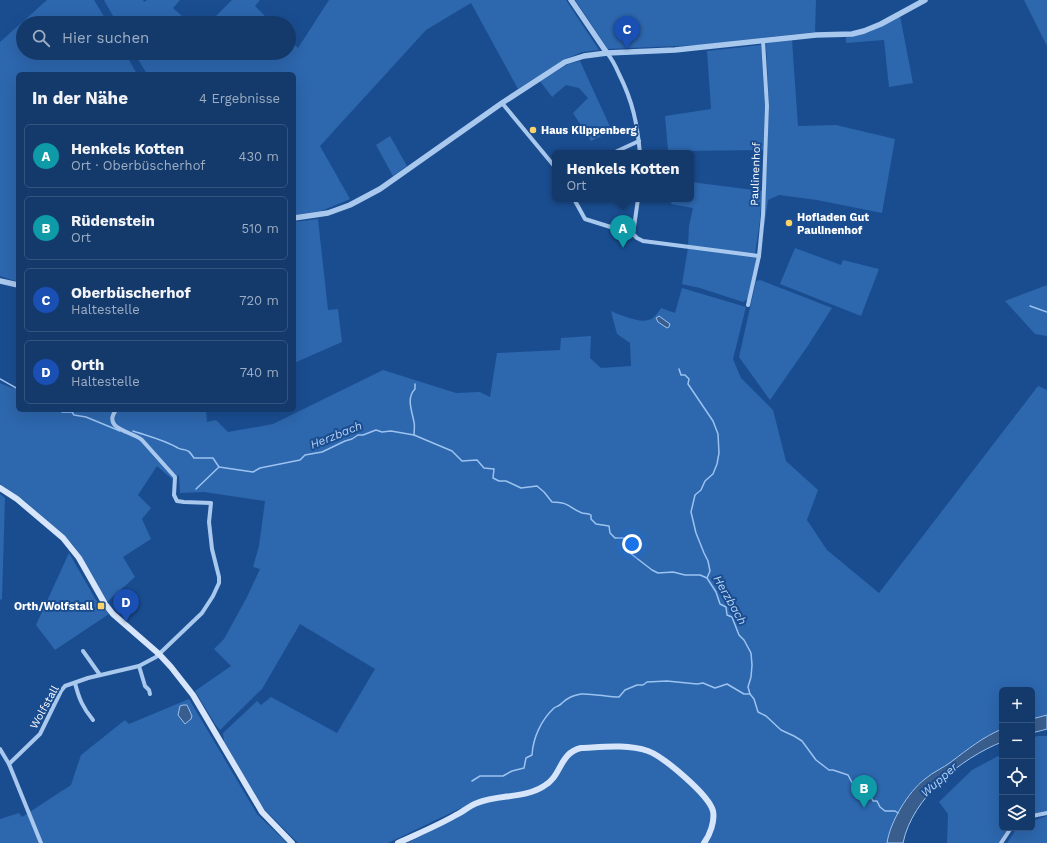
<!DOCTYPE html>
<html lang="de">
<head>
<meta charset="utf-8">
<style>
	:root { --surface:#143a6c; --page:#1d4172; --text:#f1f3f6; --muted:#9dadc2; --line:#33547f; --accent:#ffd366 }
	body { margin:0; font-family:"Work Sans",sans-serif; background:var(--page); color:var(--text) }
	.controls { position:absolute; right:12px; bottom:12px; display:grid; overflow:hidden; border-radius:6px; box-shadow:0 4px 16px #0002 }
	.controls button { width:36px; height:36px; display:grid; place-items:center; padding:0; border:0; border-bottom:1px solid var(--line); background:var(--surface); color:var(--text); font:20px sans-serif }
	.you { position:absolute; left:632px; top:544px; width:14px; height:14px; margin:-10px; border:3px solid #fff; border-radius:50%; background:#1a73e8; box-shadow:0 0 0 6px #1a73e833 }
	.badge { display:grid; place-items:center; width:26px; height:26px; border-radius:50%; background:var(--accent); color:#fff; font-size:13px; font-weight:700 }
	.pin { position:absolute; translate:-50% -33px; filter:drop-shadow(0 1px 2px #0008) }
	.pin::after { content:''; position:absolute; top:21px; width:14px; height:12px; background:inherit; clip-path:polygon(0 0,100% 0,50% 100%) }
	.popup { position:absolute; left:552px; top:150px; width:142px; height:52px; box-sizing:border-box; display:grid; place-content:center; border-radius:6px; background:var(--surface); filter:drop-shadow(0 1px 3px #0005); font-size:13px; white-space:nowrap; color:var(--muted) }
	.popup b { font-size:15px; color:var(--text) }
	.popup::after { content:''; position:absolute; left:50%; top:100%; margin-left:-8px; border:8px solid transparent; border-top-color:var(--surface) }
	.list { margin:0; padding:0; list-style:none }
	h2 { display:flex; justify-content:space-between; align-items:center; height:52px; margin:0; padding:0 16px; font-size:17px }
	h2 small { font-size:13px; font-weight:400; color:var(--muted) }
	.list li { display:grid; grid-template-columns:26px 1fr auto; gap:12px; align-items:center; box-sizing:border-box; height:64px; margin:0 8px 8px; padding:0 8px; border:1px solid var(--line); border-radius:6px }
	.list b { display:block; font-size:15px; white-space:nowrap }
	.list p { margin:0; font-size:13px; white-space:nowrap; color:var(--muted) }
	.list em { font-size:13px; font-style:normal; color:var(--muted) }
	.icon { flex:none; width:22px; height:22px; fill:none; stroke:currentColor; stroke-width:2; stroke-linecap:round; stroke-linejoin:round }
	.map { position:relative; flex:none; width:1047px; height:843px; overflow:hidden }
	.search { position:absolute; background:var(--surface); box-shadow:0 4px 16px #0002; left:16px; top:16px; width:280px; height:44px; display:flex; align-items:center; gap:10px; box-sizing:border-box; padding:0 14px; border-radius:22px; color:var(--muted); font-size:15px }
	.panel { position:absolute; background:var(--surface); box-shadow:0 4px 16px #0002; left:16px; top:72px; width:280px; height:340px; border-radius:6px }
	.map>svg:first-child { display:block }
</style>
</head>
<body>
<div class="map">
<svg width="1047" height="843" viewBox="0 0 1047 843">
	<rect width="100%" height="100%" fill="#1a4d90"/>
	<g fill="#2d67ae">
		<path d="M47 0H94L108 23H23V53H125L137 74H18V282L0 276V42Z"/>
		<path d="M104 0H143L144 2 147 0H180L173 8 190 23H117Z"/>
		<path d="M232 0H260L255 6 272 23H209Z"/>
		<path d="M329 0H566L599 50 582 52 566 59 518 89 471 3 426 30 320 146 350 199 321 211 294 215V74H147L134 53H289V40L298 48Z"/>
		<path d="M575 0H816L815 32 699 45 608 49Z"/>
		<path d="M1024 0H1047V46Z"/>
		<path d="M900 16 913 83 889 87 884 40 846 43V37L869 32Z"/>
		<path d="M792 40 798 126 836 125 895 139 882 213 817 200 779 195 768 200 764 228 769 107 766 43Z"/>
		<path d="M761 45 765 107 763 150 675 151 668 150 665 116 711 109 707 51Z"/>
		<path d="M580 61 612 131 591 141 573 113 588 98 579 88 566 85 552 97 540 81 568 64Z"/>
		<path d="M390 136 407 166 393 176 376 145Z"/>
		<path d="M691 182 762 191 760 220 755 254 688 246 689 226 693 208 671 204 672 199H691Z"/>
		<path d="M318 219 328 310 338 309 342 342 294 363V222Z"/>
		<path d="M688 248 758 257 748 299 743 302 700 288 682 284Z"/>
		<path d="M795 248 841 265 843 260 879 269 861 316 780 284Z"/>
		<path d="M760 280 832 308 807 347 770 400 739 357 756 281Z"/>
		<path d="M1047 285V336L1035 334 1005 301Z"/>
		<path d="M682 288 746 307 733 359 741 378 773 410 786 461 818 490 807 520 827 550 879 593 1038 386 1047 390V715L1032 719V690H1002V729C982 737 966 750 949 764 941 769 933 773 925 779 908 792 890 822 887 843H407L460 816 461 808 388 843H298L263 808 224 742 223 733 257 701 261 705 271 697 337 733 375 669 300 624 262 689 220 730 215 724 195 691 231 666 214 649 224 639 247 597 260 569 253 567 259 546 265 501 204 492 180 493 179 475 172 479 157 466 138 495 151 508 142 519 151 539 123 557 135 577 107 602 72 544 26 502 0 484V383L12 388 18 389V410H206L207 422 216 420 228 432 273 424 383 370 456 393 480 392 490 397 497 353 560 350 561 338 591 336 590 358 601 368 631 366 630 343 617 334 611 311C620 315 639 323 648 320 654 319 658 313 661 308L675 313Z"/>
		<path d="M0 494 5 498 2 599 0 600Z"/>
		<path d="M69 553 96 600 109 614 55 650 36 625Z"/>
		<path d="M189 699 257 814 287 843H0V819L19 813 22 817 71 785 81 755 125 720 129 724Z"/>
		<path d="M1037 736H1047V811L1032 814V739Z"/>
		<path d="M1002 754V828H1008L999 843H947L948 814 939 802 972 770Z"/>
		<path d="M1047 816V843H1007L1017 828H1032V821Z"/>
	</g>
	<g fill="#395e8e" stroke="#9cc3f0">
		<path d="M659 316 670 324 669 327 667 328 658 322 656 318Z"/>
		<path d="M183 705H187L192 716 191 719 185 724 178 715 180 706Z"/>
		<path d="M1047 715V729L1032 733V719Z"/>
		<path d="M1002 729V742C961 758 912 798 903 843H887C890 822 908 792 925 779 933 772 943 768 951 762 968 749 983 737 1002 729Z"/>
	</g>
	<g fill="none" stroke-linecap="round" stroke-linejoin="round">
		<g stroke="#9cc3f0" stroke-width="1.5">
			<path d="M1030 306 1047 312"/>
			<path d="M679 369 681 375H685L689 379 688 384 713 421 718 434 719 453 717 464 713 474 705 481 701 490 695 495 691 512 696 533 704 553 708 561 710 571 707 578"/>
			<path d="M0 379 18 389"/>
			<path d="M60 410 62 412H72L74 415 86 417 120 431"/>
			<path d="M133 431C148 436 165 440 178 448 181 450 185 449 188 451 190 452 192 455 194 458H213L219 467 253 472 260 468 300 460 305 455 322 452 345 441 352 439 358 435H363L376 430 382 432 391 431 414 435 452 451 462 461 477 460 484 468 494 469 493 478 499 481H506L521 488 537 486 544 492 552 502C570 502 569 508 582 513 585 514 588 513 591 515V519L596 524 609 526 610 533 615 538H623L627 543 630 553 652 570 658 573 673 572 685 575H700L707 578 716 592 720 604 726 607 727 615 732 617 739 635 744 640 751 653 752 665 751 677 748 687 750 694 754 699 758 712 766 716 781 730 794 736 802 741 816 760 829 770H833L848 775 855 788 863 789 868 791 873 801H877L880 807 885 811H895L898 813"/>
			<path d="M414 435C414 431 415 426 414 422 412 411 406 398 415 389V384"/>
			<path d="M196 489 219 467"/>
			<path d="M472 781 480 776H503L512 771 524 768 526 758 532 755C533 738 541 720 554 708 557 706 560 706 562 703 569 697 572 696 581 694 590 693 609 697 619 697L625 690 637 685H643L647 682 667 681 697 684 703 683 715 688 727 684 744 694H750"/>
		</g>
		<g stroke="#a9c8ee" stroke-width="4">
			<path d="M607 53C612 59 616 67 619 74 633 102 637 123 640 153"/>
			<path d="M502 103 555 167"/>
			<path d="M613 153 639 141"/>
			<path d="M574 199 585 219 633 234 637 238 643 241 759 256"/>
			<path d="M633 234 638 199"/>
			<path d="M748 305 759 256 763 215 767 106 763 41"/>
			<path d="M83 651 100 675"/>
			<path d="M139 666 145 686 149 690 150 694"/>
			<path d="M75 683C79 699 83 708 93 720"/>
			<path d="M0 749 9 764 41 843"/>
			<path d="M9 764 40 734 61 691 65 686 88 678 139 666 156 657 202 613 213 596 219 583V577L212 549 209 522 211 503 184 502 177 501 174 495 175 477 142 440C131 431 102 429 116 410"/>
			<path d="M1032 816 1047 813"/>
			<path d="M1001 843 1011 828"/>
		</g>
		<g stroke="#a9c8ee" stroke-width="5.5">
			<path d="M571 0 607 53"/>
			<path d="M294 218 328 213 350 205 380 189 502 103 565 62 584 56 607 53 675 50 816 35 852 34 864 31 881 24 925 0"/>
			<path d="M0 281 18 285"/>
		</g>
		<g stroke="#d6e5fa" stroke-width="6">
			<path d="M0 488 17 499 63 538 79 558 105 604 113 614 159 654 171 667 193 695 262 812 292 843"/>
			<path d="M398 843C417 834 437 826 456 815 463 812 469 806 477 803 499 794 524 799 544 786 562 776 559 753 581 748 603 747 627 744 648 751 664 757 709 795 713 811 715 821 710 835 704 843"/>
		</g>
	</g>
	<g fill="#ffd366" stroke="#1a4d90" stroke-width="1.5">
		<circle cx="533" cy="130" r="4"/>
		<circle cx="789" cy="223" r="4"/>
		<rect x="97" y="602" width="8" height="8" rx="2"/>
	</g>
	<g text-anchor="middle" stroke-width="4" stroke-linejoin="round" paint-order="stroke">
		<g font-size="11" font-weight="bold" fill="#fff" stroke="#1a4d90" text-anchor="start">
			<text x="541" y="134">Haus Klippenberg</text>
			<text x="797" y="221">Hofladen Gut<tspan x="797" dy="13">Paulinenhof</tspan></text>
			<text x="93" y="610" text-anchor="end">Orth/Wolfstall</text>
		</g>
		<g font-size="11" fill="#fff" stroke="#1a4d90">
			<text transform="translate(755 174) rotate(-88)" y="4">Paulinenhof</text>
			<text transform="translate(44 707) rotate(-61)" y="4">Wolfstall</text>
		</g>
		<g font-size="12" font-style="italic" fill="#b5d2f5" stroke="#1a4d90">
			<text transform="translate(336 435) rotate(-22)" y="4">Herzbach</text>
			<text transform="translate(730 600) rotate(60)" y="4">Herzbach</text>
			<text transform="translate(939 780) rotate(-42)" y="4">Wupper</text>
		</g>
	</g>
</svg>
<div class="controls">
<button>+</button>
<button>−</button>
<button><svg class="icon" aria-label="locate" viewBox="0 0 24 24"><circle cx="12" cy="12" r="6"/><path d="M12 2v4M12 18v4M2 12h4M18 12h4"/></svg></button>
<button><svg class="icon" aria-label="layers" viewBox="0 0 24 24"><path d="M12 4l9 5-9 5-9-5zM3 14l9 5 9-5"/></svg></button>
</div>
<div class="you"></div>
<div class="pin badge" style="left:623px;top:248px;background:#0f9aa8">A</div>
<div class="popup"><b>Henkels Kotten</b>Ort</div>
<div class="pin badge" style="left:864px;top:808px;background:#0f9aa8">B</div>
<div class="pin badge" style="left:627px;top:49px;background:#1a4fb4">C</div>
<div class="pin badge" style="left:126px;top:622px;background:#1a4fb4">D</div>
<div class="search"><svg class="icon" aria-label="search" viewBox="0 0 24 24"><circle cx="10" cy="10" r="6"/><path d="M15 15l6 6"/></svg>Hier suchen</div>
<section class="panel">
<h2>In der Nähe<small>4 Ergebnisse</small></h2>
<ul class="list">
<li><span class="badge" style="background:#0f9aa8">A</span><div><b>Henkels Kotten</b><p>Ort · Oberbüscherhof</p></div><em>430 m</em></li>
<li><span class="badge" style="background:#0f9aa8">B</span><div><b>Rüdenstein</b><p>Ort</p></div><em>510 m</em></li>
<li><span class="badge" style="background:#1a4fb4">C</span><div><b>Oberbüscherhof</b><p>Haltestelle</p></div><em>720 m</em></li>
<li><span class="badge" style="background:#1a4fb4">D</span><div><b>Orth</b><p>Haltestelle</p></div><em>740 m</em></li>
</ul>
</section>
</div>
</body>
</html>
